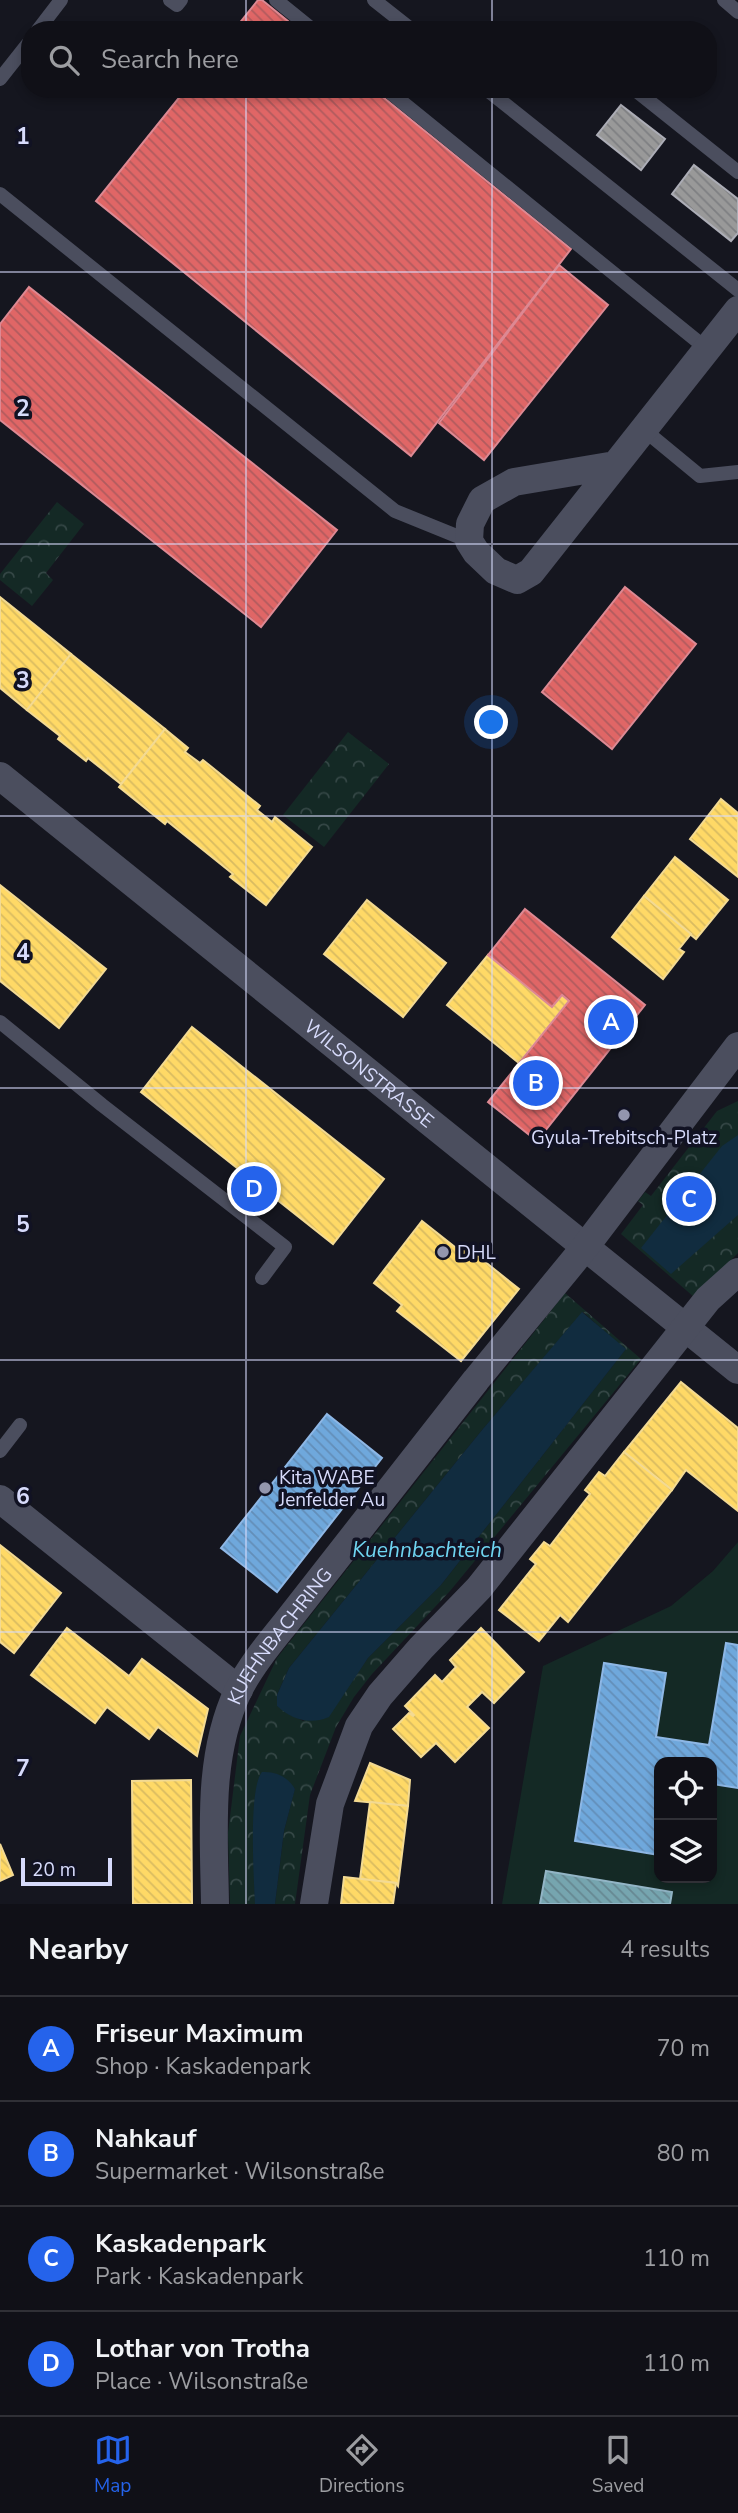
<!DOCTYPE html>
<html lang="en">
<head>
<meta charset="utf-8">
<style>
	:root { --surface:#101017; --page:#1e1e24; --text:#f1f3f6; --muted:#9c9da1; --line:#303036; --accent:#2563eb }
	body { margin:0; font-family:"Nunito Sans",sans-serif; background:var(--page); color:var(--text) }
	.controls { position:absolute; right:21px; bottom:21px; display:grid; overflow:hidden; border-radius:14px; box-shadow:0 4px 10px #0003 }
	.controls button { width:63px; height:63px; display:grid; place-items:center; padding:0; border:0; border-bottom:2px solid var(--line); background:var(--surface); color:var(--text); font:35px sans-serif }
	.scale { position:absolute; left:21px; bottom:18px; width:91px; box-sizing:border-box; padding-left:7px; border:4px solid #d7dbfb; border-top:0; font-size:19px; line-height:24px; white-space:nowrap; color:#d7dbfb; -webkit-text-stroke:5px #111223; paint-order:stroke }
	.you { position:absolute; left:492px; top:723px; width:24px; height:24px; margin:-18px; border:5px solid #fff; border-radius:50%; background:#1a73e8; box-shadow:0 0 0 10px #1a73e833 }
	.badge { display:grid; place-items:center; width:46px; height:46px; border-radius:50%; background:var(--accent); color:#fff; font-size:23px; font-weight:700 }
	.pin { position:absolute; translate:-50% -50%; border:4px solid #fff; box-shadow:0 2px 7px #0006 }
	.list { margin:0; padding:0; list-style:none }
	h2 { display:flex; justify-content:space-between; align-items:center; height:91px; margin:0; padding:0 28px; font-size:30px }
	h2 small { font-size:23px; font-weight:400; color:var(--muted) }
	.list li { display:grid; grid-template-columns:46px 1fr auto; gap:21px; align-items:center; box-sizing:border-box; height:105px; padding:0 28px; border-top:2px solid var(--line) }
	.list b { display:block; font-size:26px; white-space:nowrap }
	.list p { margin:0; font-size:23px; white-space:nowrap; color:var(--muted) }
	.list em { font-size:23px; font-style:normal; color:var(--muted) }
	.icon { flex:none; width:38px; height:38px; fill:none; stroke:currentColor; stroke-width:2; stroke-linecap:round; stroke-linejoin:round }
	.map { position:relative; flex:none; width:738px; height:1904px; overflow:hidden }
	.search { position:absolute; background:var(--surface); box-shadow:0 4px 10px #0003; left:21px; right:21px; top:21px; height:77px; display:flex; align-items:center; gap:18px; box-sizing:border-box; padding:0 24px; border-radius:28px; color:var(--muted); font-size:26px }
	.sheet { height:511px; background:var(--surface) }
	nav { display:flex; justify-content:space-around; align-items:center; box-sizing:border-box; height:98px; border-top:2px solid var(--line); background:var(--surface); font-size:19px; color:var(--muted) }
	nav a { display:grid; justify-items:center; gap:4px }
	nav .on { color:var(--accent) }
	.map>svg:first-child { display:block }
</style>
</head>
<body>
<div class="map">
<svg width="738" height="1904" viewBox="0 0 738 1904">
	<defs>
		<pattern id="park-crowns" width="20" height="18" patternUnits="userSpaceOnUse" patternTransform="scale(1.75)"><rect width="20" height="18" fill="#142925"/><path d="M2 6a3 3 0 1 1 6 0M12 15a3 3 0 1 1 6 0" fill="none" stroke="#354746"/></pattern>
		<pattern id="homes-back-hatch" width="6" height="6" patternUnits="userSpaceOnUse" patternTransform="scale(1.75)"><rect width="6" height="6" fill="#ffd966"/><path d="M-1 5l2 2M0 0l6 6M5-1l2 2" fill="none" stroke="#d9bb61"/></pattern>
		<pattern id="shops-back-hatch" width="6" height="6" patternUnits="userSpaceOnUse" patternTransform="scale(1.75)"><rect width="6" height="6" fill="#e06666"/><path d="M-1 5l2 2M0 0l6 6M5-1l2 2" fill="none" stroke="#b05b5e"/></pattern>
		<pattern id="schools-back-hatch" width="6" height="6" patternUnits="userSpaceOnUse" patternTransform="scale(1.75)"><rect width="6" height="6" fill="#6fa8dc"/><path d="M-1 5l2 2M0 0l6 6M5-1l2 2" fill="none" stroke="#638eb8"/></pattern>
		<pattern id="public-back-hatch" width="6" height="6" patternUnits="userSpaceOnUse" patternTransform="scale(1.75)"><rect width="6" height="6" fill="#76a5af"/><path d="M-1 5l2 2M0 0l6 6M5-1l2 2" fill="none" stroke="#668791"/></pattern>
		<pattern id="industry-back-hatch" width="6" height="6" patternUnits="userSpaceOnUse" patternTransform="scale(1.75)"><rect width="6" height="6" fill="#999"/><path d="M-1 5l2 2M0 0l6 6M5-1l2 2" fill="none" stroke="#7e7f82"/></pattern>
	</defs>
	<rect width="100%" height="100%" fill="#15161f"/>
	<g fill="url(#park-crowns)" fill-rule="evenodd">
		<path d="M57 502 84 524 46 573 53 580 32 606 0 580V574Z"/>
		<path d="M348 732 389 764 324 847 283 815Z"/>
		<path d="M738 1101V1253L694 1297 621 1234 643 1205 638 1201 645 1192 651 1196 717 1111Z"/>
		<path d="M565 1293 641 1359 450 1591 372 1674 354 1697 336 1727 310 1795 295 1904H275L284 1831 295 1788 254 1812 255 1904H230L228 1833 240 1736 277 1658ZM583 1312 625 1350 441 1585 368 1658 350 1684 303 1721 277 1706V1695L289 1668 482 1430Z"/>
	</g>
	<path fill="#142925" fill-rule="evenodd" d="M738 1542V1904H502L543 1666 671 1606 713 1571ZM659 1762H712V1878H659Z"/>
	<g fill="#112c3f">
		<path d="M738 1135V1215L671 1274 641 1248 722 1146Z"/>
		<path d="M582 1312 626 1349 441 1585 368 1658 329 1717C310 1725 292 1720 277 1706V1695L289 1668 482 1430Z"/>
		<path d="M262 1772C276 1771 288 1777 295 1789L284 1831 275 1904H255C254 1879 248 1789 262 1772Z"/>
	</g>
	<g fill="url(#homes-back-hatch)" stroke="#f3da93" stroke-width="2">
		<path d="M0 597 71 654 27 710 0 688Z"/>
		<path d="M71 654 165 729 121 784 88 758 86 761 58 739 60 736 27 710Z"/>
		<path d="M165 729 188 748 185 752 200 763 203 760 260 806 257 810 272 822 275 817 312 847 266 905 230 877 233 874 167 821 165 824 119 787Z"/>
		<path d="M721 799 738 813V877L690 839Z"/>
		<path d="M675 857 728 900 696 939 644 896Z"/>
		<path d="M0 885 106 969 59 1028 0 981Z"/>
		<path d="M644 896 691 934 679 949 684 952 663 979 612 937Z"/>
		<path d="M367 900 446 963 403 1017 324 954Z"/>
		<path d="M488 955 552 1007 562 995 569 1001 519 1063 447 1005Z"/>
		<path d="M192 1027 384 1179 333 1244 141 1092Z"/>
		<path d="M422 1221 460 1251 464 1245 519 1289 461 1361 397 1311 402 1305 374 1283Z"/>
		<path d="M681 1382 738 1428V1511L686 1470 672 1490 624 1452Z"/>
		<path d="M624 1452 672 1490 568 1622 560 1615 539 1641 499 1610 536 1564 530 1559 544 1542 550 1546 590 1494 585 1490 599 1472 605 1476Z"/>
		<path d="M0 1545 61 1593 14 1653 0 1642Z"/>
		<path d="M67 1628 129 1676 142 1659 208 1709 197 1756 158 1727 149 1739 107 1707 95 1723 31 1675Z"/>
		<path d="M481 1628 524 1672 494 1703 482 1692 467 1707 489 1728 455 1762 436 1743 421 1757 393 1729 409 1713 413 1716 414 1715 405 1706 435 1675 442 1682 456 1667 450 1660Z"/>
		<path d="M370 1763 410 1780 408 1806 355 1801Z"/>
		<path d="M191 1780 192 1904H133L132 1781Z"/>
		<path d="M370 1802 408 1806 398 1886 396 1883 360 1879Z"/>
		<path d="M0 1844 13 1875 0 1881Z"/>
		<path d="M344 1877 396 1883 393 1904H341Z"/>
	</g>
	<g fill="url(#shops-back-hatch)" stroke="#dd8993" stroke-width="2">
		<path d="M258 0H262L299 30H234Z"/>
		<path d="M186 89H373L571 249 411 456 96 201Z"/>
		<path d="M559 265 608 305 484 460 439 423Z"/>
		<path d="M29 287 337 530 261 627 0 420V324Z"/>
		<path d="M625 587 696 644 612 749 542 692Z"/>
		<path d="M525 909 645 1005 537 1141 488 1102 569 1001 562 995 552 1007 488 955Z"/>
	</g>
	<g fill="url(#schools-back-hatch)" stroke="#8eb7e5" stroke-width="2">
		<path d="M327 1414 382 1458 277 1592 221 1548Z"/>
		<path d="M726 1643 738 1645V1788L712 1784V1762H659V1855L575 1841 604 1663 666 1673 656 1737 709 1745Z"/>
	</g>
	<path fill="url(#public-back-hatch)" stroke="#93b5c6" stroke-width="2" d="M546 1871 672 1892 670 1904H540Z"/>
	<g fill="url(#industry-back-hatch)" stroke="#acadb6" stroke-width="2">
		<path d="M621 105 665 139 641 170 597 135Z"/>
		<path d="M694 165 738 199V233L731 241 672 194Z"/>
	</g>
	<g fill="none" stroke-linecap="round" stroke-linejoin="round">
		<g stroke="#4b4e5e" stroke-width="14">
			<path d="M170 0 177 5 181 0"/>
			<path d="M276 0 313 30"/>
			<path d="M374 0 412 30"/>
			<path d="M724 0 738 12"/>
			<path d="M38 30 61 0"/>
			<path d="M0 79 30 41"/>
			<path d="M386 89 707 349"/>
			<path d="M486 89 738 290"/>
			<path d="M634 89 738 172"/>
			<path d="M0 194 395 511 469 541"/>
			<path d="M643 429 700 476 738 472"/>
			<path d="M0 1022 102 1105 285 1247 262 1278"/>
			<path d="M0 1451 20 1425"/>
		</g>
		<g stroke="#4b4e5e" stroke-width="28">
			<path d="M615 465 514 482 482 500 470 524 469 541 476 552 496 571 517 580 531 572 738 310"/>
			<path id="s1" d="M0 776 738 1370"/>
			<path d="M0 1499 239 1690"/>
			<path id="s2" d="M215 1904C214 1833 207 1757 238 1691 250 1667 268 1645 285 1624L476 1380 585 1247 738 1046"/>
			<path d="M314 1904 330 1804 359 1726 380 1695 421 1648 479 1588 708 1299 738 1272"/>
		</g>
	</g>
	<path fill="none" stroke="#d7dbfb" stroke-width="2" stroke-opacity="0.55" d="M246 0V30M492 0V30M246 89V1904M492 89V1904M0 272H738M0 544H738M0 816H738M0 1088H738M0 1360H738M0 1632H738"/>
	<g fill="#9396ae" stroke="#111223" stroke-width="2.5">
		<circle cx="624" cy="1115" r="7"/>
		<circle cx="443" cy="1252" r="7"/>
		<circle cx="265" cy="1488" r="7"/>
	</g>
	<g text-anchor="middle" stroke-width="7" stroke-linejoin="round" paint-order="stroke">
		<g font-size="19" fill="#d7dbfb" stroke="#111223">
			<text dy="7" stroke="none"><textPath href="#s1" startOffset="474">WILSONSTRASSE</textPath></text>
			<text dy="7" stroke="none"><textPath href="#s2" startOffset="285">KUEHNBACHRING</textPath></text>
		</g>
		<g font-size="19" fill="#d7dbfb" stroke="#111223" text-anchor="start">
			<text x="624" y="1144" text-anchor="middle">Gyula-Trebitsch-Platz</text>
			<text x="457" y="1259">DHL</text>
			<text x="279" y="1484">Kita WABE<tspan x="279" dy="22">Jenfelder Au</tspan></text>
		</g>
		<g font-size="21" font-style="italic" fill="#6fd4f1" stroke="#111223">
			<text x="427" y="1557">Kuehnbachteich</text>
		</g>
	</g>
	<g font-size="23" text-anchor="middle" font-weight="bold" fill="#d7dbfb" stroke="#111223" stroke-width="7" stroke-linejoin="round" paint-order="stroke">
		<text x="23" y="144">1</text>
		<text x="23" y="416">2</text>
		<text x="23" y="688">3</text>
		<text x="23" y="960">4</text>
		<text x="23" y="1232">5</text>
		<text x="23" y="1504">6</text>
		<text x="23" y="1776">7</text>
	</g>
</svg>
<div class="controls">
<button><svg class="icon" aria-label="locate" viewBox="0 0 24 24"><circle cx="12" cy="12" r="6"/><path d="M12 2v4M12 18v4M2 12h4M18 12h4"/></svg></button>
<button><svg class="icon" aria-label="layers" viewBox="0 0 24 24"><path d="M12 4l9 5-9 5-9-5zM3 14l9 5 9-5"/></svg></button>
</div>
<div class="scale">20 m</div>
<div class="you"></div>
<div class="pin badge" style="left:611px;top:1022px">A</div>
<div class="pin badge" style="left:536px;top:1083px">B</div>
<div class="pin badge" style="left:689px;top:1199px">C</div>
<div class="pin badge" style="left:254px;top:1189px">D</div>
<div class="search"><svg class="icon" aria-label="search" viewBox="0 0 24 24"><circle cx="10" cy="10" r="6"/><path d="M15 15l6 6"/></svg>Search here</div>
</div>
<section class="sheet">
<h2>Nearby<small>4 results</small></h2>
<ul class="list">
<li><span class="badge">A</span><div><b>Friseur Maximum</b><p>Shop · Kaskadenpark</p></div><em>70 m</em></li>
<li><span class="badge">B</span><div><b>Nahkauf</b><p>Supermarket · Wilsonstraße</p></div><em>80 m</em></li>
<li><span class="badge">C</span><div><b>Kaskadenpark</b><p>Park · Kaskadenpark</p></div><em>110 m</em></li>
<li><span class="badge">D</span><div><b>Lothar von Trotha</b><p>Place · Wilsonstraße</p></div><em>110 m</em></li>
</ul>
</section>
<nav>
<a class="on"><svg class="icon" aria-label="map" viewBox="0 0 24 24"><path d="M3 6l6-2 6 2 6-2v14l-6 2-6-2-6 2zM9 4v14M15 6v14"/></svg>Map</a>
<a><svg class="icon" aria-label="directions" viewBox="0 0 24 24"><path d="M12 3l9 9-9 9-9-9zM9 14v-3h6M13 9l2 2-2 2"/></svg>Directions</a>
<a><svg class="icon" aria-label="saved" viewBox="0 0 24 24"><path d="M7 4h10v16l-5-4-5 4z"/></svg>Saved</a>
</nav>
</body>
</html>
